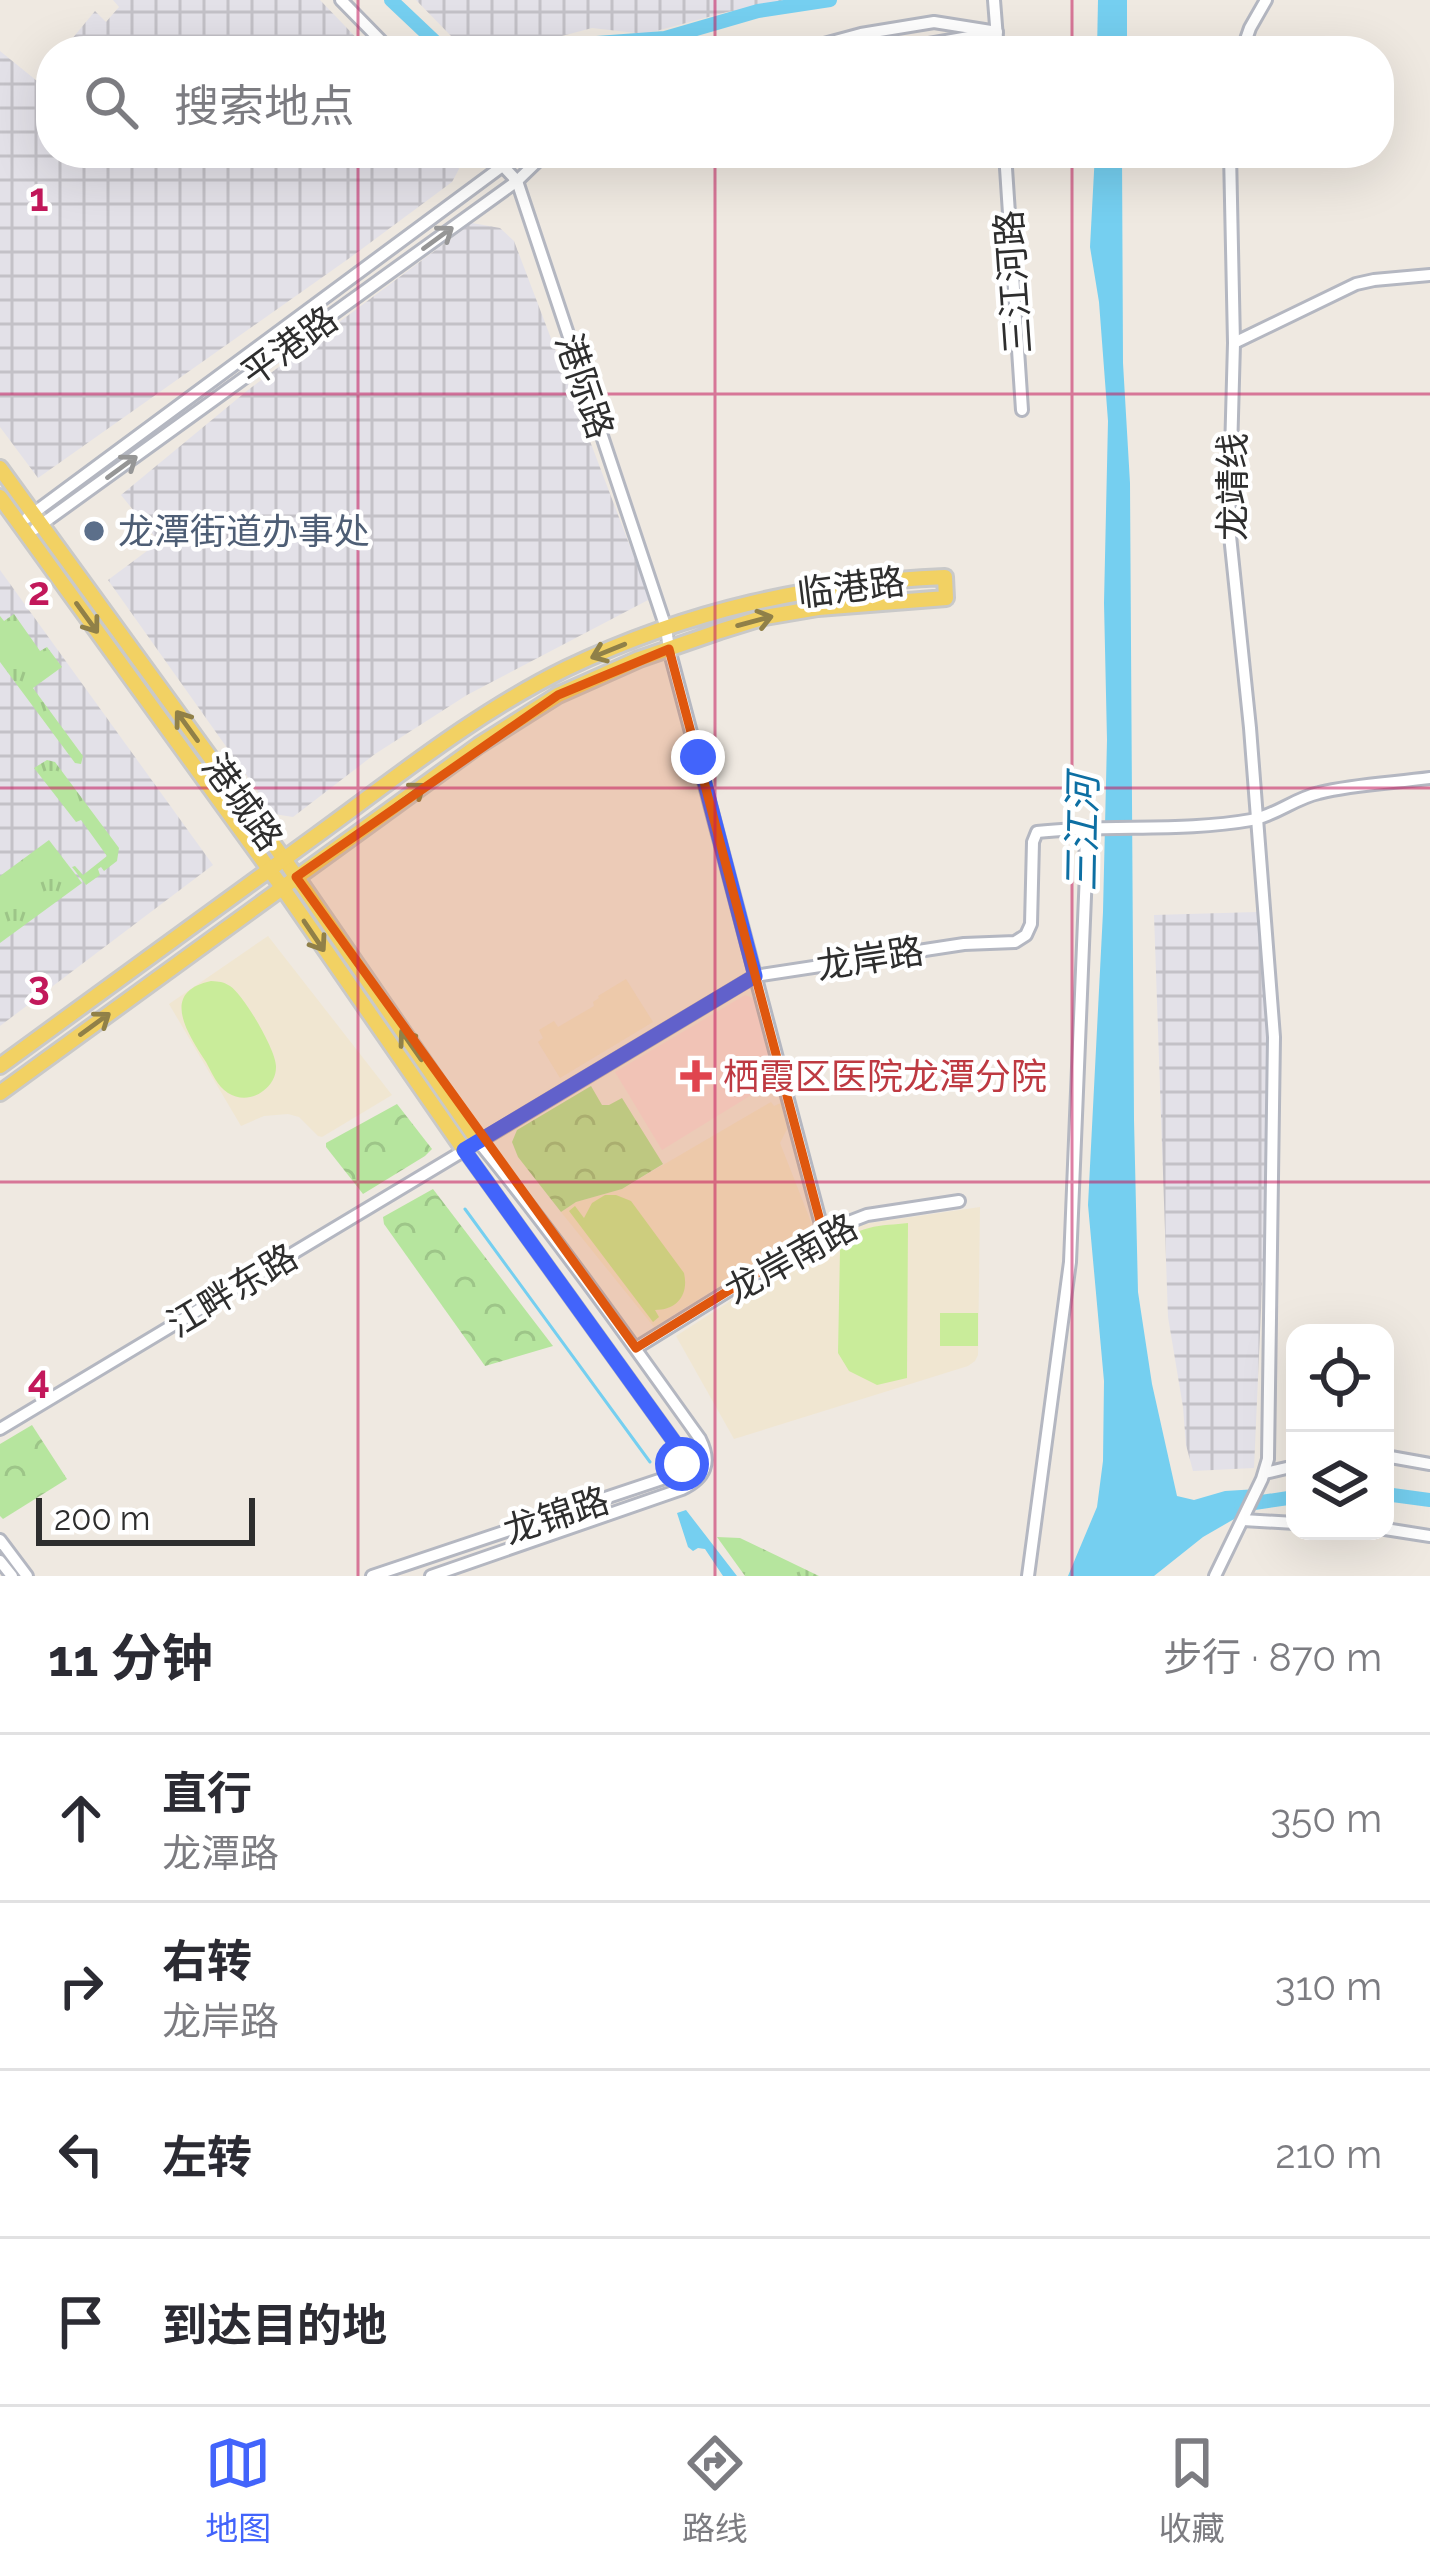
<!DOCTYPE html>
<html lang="zh">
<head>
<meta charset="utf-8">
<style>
	:root { --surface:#fff; --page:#f2f2f3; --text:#2b2b33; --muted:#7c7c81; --line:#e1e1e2; --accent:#4264fb }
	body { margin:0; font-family:Raleway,"Noto Sans SC",sans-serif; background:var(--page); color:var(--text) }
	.controls { position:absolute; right:36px; bottom:36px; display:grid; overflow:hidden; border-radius:24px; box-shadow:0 12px 48px #0002 }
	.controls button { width:108px; height:108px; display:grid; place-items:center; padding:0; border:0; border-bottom:3px solid var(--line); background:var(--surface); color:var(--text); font:60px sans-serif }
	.scale { position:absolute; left:36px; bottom:30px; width:219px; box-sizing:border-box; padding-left:12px; border:6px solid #2e2e2e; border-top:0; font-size:33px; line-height:42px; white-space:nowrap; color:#2e2e2e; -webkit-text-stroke:9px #fff; paint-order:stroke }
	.stop { position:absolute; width:36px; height:36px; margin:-27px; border:9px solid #4264fb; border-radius:50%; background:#fff }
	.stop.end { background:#4264fb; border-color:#fff; box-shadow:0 3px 12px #0008 }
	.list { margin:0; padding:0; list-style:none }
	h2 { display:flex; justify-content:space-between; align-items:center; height:156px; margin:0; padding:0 48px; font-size:51px }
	h2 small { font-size:39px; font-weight:400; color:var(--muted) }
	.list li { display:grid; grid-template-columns:78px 1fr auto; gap:36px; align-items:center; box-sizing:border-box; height:168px; padding:0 48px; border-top:3px solid var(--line) }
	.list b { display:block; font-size:45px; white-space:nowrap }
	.list p { margin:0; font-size:39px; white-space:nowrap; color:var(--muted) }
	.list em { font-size:39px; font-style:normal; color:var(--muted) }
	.icon { flex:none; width:66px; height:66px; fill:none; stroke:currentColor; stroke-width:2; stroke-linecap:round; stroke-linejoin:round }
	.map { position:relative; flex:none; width:1430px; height:1576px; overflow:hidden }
	.search { position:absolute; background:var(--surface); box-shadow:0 12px 48px #0002; left:36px; right:36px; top:36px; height:132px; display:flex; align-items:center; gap:30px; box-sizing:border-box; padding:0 42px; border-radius:48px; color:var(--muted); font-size:45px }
	.sheet { height:828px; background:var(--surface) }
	nav { display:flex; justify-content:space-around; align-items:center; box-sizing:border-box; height:168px; border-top:3px solid var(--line); background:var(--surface); font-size:33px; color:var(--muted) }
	nav a { display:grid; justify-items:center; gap:6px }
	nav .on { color:var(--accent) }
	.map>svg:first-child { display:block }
</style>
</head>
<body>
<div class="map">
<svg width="1430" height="1576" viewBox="0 0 1430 1576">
	<defs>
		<pattern id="industrial-grid" width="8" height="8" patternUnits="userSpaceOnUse" patternTransform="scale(3)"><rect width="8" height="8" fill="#e3e1e8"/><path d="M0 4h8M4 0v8" fill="none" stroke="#c3c1c7"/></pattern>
		<pattern id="grass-tufts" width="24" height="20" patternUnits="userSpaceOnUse" patternTransform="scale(3)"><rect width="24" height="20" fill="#b6e59e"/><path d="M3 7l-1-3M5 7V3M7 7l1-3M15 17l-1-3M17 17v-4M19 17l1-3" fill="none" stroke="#9dc588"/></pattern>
		<pattern id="forest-crowns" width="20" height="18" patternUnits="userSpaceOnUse" patternTransform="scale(3)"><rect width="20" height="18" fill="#b6e59e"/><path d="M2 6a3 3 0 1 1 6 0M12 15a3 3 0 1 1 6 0" fill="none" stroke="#9dc588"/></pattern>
	</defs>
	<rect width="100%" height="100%" fill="#efe9e1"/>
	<g fill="url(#industrial-grid)">
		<path d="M113 0H320L369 51H62L95 11 106 22 119 7Z"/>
		<path d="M416 0H799L727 12 645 34 592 28 517 48 494 50 472 47 452 37Z"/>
		<path d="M0 51 37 81 51 64V153H453L459 169 452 182 351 257 38 478 0 427Z"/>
		<path d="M472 223 500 228 514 241 650 599 467 695 375 754 293 817 274 814 108 580 159 542 121 495 248 390Z"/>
		<path d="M0 570 213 865 0 1026Z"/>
		<path d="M1257 912 1267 1031 1263 1265 1254 1468 1193 1471 1186 1445 1183 1407 1168 1317 1154 915Z"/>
	</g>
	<g fill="#f0e6d1">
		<path d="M268 936 392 1095 322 1137 318 1136 299 1117 288 1114 264 1116 241 1126 169 1004Z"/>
		<path d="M626 979 653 1022 560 1078 538 1042 543 1038 539 1030 554 1021 558 1027 594 1006 593 1002 599 998 598 996Z"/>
		<path d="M771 1102 774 1106 781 1103 787 1129 780 1143 811 1222 810 1230 654 1327 561 1212 576 1202 622 1189Z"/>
		<path d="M980 1207 978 1355 975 1361 968 1366 734 1439 676 1336 825 1240 863 1224Z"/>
	</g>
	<path fill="#f5dfe0" d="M745 995 755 999 776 1080 662 1150 615 1072Z"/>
	<g fill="url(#grass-tufts)">
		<path d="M14 614 40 651 47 647 62 667 33 688 83 756 81 764 75 763 0 662V616L4 621Z"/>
		<path d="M47 760 55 762 119 848 117 861 104 871 101 867 98 869 100 875 86 885 72 867 75 866 83 875 107 856 81 820 76 822 34 768Z"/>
		<path d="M49 840 82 883 0 943V876Z"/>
		<path d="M717 1537 740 1538 819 1576H745Z"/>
	</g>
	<g fill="url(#forest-crowns)">
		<path d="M591 1086 602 1105H609L622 1098 663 1164 622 1189 576 1202 561 1212 518 1157 512 1142 517 1130Z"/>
		<path d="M397 1104 432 1149 425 1156 363 1194 326 1147V1143Z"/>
		<path d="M433 1189 553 1346 485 1366 384 1224 383 1217Z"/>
		<path d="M32 1425 67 1479 3 1519 0 1516V1444Z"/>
	</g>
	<g fill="#c9ec9a">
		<path d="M211 981C220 982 222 981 230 986 243 994 277 1051 276 1067 276 1077 271 1085 263 1091 253 1099 239 1100 228 1093 217 1086 212 1073 206 1062 188 1034 159 992 211 981Z"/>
		<path d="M605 1195H616L631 1201 684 1273C689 1295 677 1310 655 1310L659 1317 653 1322 569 1211 575 1206 584 1218 592 1203Z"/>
		<path d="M908 1223 907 1378 877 1385 849 1371 838 1353 840 1250C852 1224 883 1226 908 1223Z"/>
		<path d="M978 1313V1346H940V1313Z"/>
	</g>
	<g fill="#75cff0">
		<path d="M1098 0H1127V51H1097Z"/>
		<path d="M1095 153H1122L1123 363 1130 483 1134 1120 1138 1292 1152 1384 1177 1496 1194 1500 1225 1491 1258 1489 1248 1511 1203 1537 1154 1576H1068L1097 1507 1103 1461 1104 1381 1088 1205 1103 912 1107 740 1104 603 1108 421 1099 302 1090 247Z"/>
		<path d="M686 1510 737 1576H723L705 1549 698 1548 693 1551 688 1547 677 1513Z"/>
	</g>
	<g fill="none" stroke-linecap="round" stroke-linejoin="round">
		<path stroke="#75cff0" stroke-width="3" d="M465 1209 650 1462"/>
		<g stroke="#75cff0" stroke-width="14">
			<path d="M391 0 445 51"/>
			<path d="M560 51 583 44 665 38 758 11 830 0"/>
			<path d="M1385 1494 1430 1500"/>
			<path d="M1241 1505 1295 1497"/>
		</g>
		<g stroke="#b4b7c1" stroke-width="16">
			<g id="minor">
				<path d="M341 0 391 51"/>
				<path d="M994 0 998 51"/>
				<path d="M798 51 861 34 934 22 997 32"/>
				<path d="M889 51 986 34"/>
				<path d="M1242 51 1250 28 1266 0"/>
				<path d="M491 153 517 181 666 628 669 649 823 1232"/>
				<path d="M1005 153 1022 410"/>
				<path d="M1234 343 1356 284 1374 280 1430 275"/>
				<path d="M27 518 520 153"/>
				<path d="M35 529 517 181 546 153"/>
				<path d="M636 1348 823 1232 867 1215 959 1201"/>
				<path d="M0 1429 755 976 964 944 1015 942 1026 935 1031 924 1033 842 1037 832C1107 824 1184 832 1251 820 1275 816 1295 798 1319 793 1355 784 1393 783 1430 778"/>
				<path d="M1385 1456 1430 1464"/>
				<path d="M1265 1473 1295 1466"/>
				<path d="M1243 1520 1295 1523"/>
				<path d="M1385 1529 1430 1536"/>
				<path d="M0 1540 27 1576"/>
				<path d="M0 1561 12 1576"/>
				<path d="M372 1576 671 1476C683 1468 684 1459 678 1447L464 1150"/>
				<path d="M431 1576 682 1489C705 1478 712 1463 700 1439 628 1338 556 1237 478 1141"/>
				<path d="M1028 1576 1070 1262 1086 872 1085 827"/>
				<path d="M1215 1576 1262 1479 1268 1459 1274 1037 1250 728 1229 526 1234 343 1230 153"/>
			</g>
		</g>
		<g stroke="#c9c9c9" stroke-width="20">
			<g id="major">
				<path d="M0 468 284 859 478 1141"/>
				<path d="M0 497 282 887 464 1150"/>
				<path d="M0 1066C106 989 212 912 317 835 398 776 477 712 567 668 689 610 811 583 945 577L946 598 818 608 765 617 720 631 639 659 558 695 479 745 0 1093"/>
			</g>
		</g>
		<use href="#minor" stroke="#fff" stroke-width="10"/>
		<use href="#major" stroke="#f2d163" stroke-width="14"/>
	</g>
	<defs><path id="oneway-shaft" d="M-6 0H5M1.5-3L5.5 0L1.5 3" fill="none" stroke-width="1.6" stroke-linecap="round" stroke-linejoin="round" transform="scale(3)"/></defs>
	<g stroke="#969696">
		<use href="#oneway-shaft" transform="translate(438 238) rotate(-36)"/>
		<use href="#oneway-shaft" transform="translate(122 467) rotate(-36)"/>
	</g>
	<g stroke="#908048">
		<use href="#oneway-shaft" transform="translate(87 618) rotate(54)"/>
		<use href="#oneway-shaft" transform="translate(755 621) rotate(-15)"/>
		<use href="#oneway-shaft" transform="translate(608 651) rotate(158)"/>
		<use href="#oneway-shaft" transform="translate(187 726) rotate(-126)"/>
		<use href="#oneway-shaft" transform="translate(410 795) rotate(-36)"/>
		<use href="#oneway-shaft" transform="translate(314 936) rotate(56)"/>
		<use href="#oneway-shaft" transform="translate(95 1024) rotate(-36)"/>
		<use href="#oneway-shaft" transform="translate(411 1045) rotate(-125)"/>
	</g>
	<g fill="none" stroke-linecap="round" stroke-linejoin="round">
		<path stroke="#4264fb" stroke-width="15" d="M682 1464V1456L678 1447 464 1150 755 976 698 757"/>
	</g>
	<path fill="#df570e" fill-opacity="0.2" stroke="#df570e" stroke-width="9" stroke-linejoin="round" d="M669 649 823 1232 636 1348 296 877 558 695Z"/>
	<path fill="none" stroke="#c2185b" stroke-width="3" stroke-opacity="0.55" d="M358 0V51M715 0V51M1072 0V51M358 153V1576M715 153V1576M1072 153V1576M0 394H1430M0 788H1430M0 1182H1430"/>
	<circle fill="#5c6f8a" stroke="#fff" stroke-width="4.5" cx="94" cy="531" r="12"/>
	<path fill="#e0444e" stroke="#fff" stroke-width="4.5" d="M690 1058h12v12h12v12h-12v12h-12v-12h-12v-12h12z"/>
	<g text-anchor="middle" stroke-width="9" stroke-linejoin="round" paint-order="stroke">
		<g font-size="36" fill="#2e2e2e" stroke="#fff">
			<text transform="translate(1013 282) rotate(-94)" y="13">三江河路</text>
			<text transform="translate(289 346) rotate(-36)" y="13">平港路</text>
			<text transform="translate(585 386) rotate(71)" y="13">港际路</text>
			<text transform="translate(1232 487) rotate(-90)" y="13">龙靖线</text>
			<text transform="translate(851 587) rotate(-7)" y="13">临港路</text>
			<text transform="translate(243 802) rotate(54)" y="13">港城路</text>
			<text transform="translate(870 958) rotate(-9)" y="13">龙岸路</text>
			<text transform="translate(791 1258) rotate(-29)" y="13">龙岸南路</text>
			<text transform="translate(232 1290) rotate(-31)" y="13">江畔东路</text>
			<text transform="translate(556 1515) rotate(-18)" y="13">龙锦路</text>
		</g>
		<g font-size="36" fill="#4e5e75" stroke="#fff" text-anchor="start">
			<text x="118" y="544">龙潭街道办事处</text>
		</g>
		<g font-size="36" fill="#be3a42" stroke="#fff" text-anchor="start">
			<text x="723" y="1089">栖霞区医院龙潭分院</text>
		</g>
		<g font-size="39" font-style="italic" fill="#0d6fa3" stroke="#fff">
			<text transform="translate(1082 833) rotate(-89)" y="14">三江河</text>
		</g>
	</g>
	<g font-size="39" text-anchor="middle" font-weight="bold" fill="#c2185b" stroke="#fff" stroke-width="9" stroke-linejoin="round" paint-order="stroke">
		<text x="39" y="211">1</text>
		<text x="39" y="605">2</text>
		<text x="39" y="999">3</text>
		<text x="39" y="1393">4</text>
	</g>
</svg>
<div class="controls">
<button><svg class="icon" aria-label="locate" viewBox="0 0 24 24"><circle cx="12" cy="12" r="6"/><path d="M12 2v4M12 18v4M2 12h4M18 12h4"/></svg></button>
<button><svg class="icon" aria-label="layers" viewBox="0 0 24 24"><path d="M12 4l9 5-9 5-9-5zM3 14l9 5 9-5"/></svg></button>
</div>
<div class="scale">200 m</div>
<div class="stop" style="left:682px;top:1464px"></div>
<div class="stop end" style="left:698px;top:757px"></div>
<div class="search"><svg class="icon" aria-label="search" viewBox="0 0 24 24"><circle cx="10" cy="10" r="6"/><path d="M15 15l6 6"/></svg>搜索地点</div>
</div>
<section class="sheet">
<h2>11 分钟<small>步行 · 870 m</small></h2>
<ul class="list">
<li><svg class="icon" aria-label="ahead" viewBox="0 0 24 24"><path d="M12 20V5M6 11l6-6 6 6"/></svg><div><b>直行</b><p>龙潭路</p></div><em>350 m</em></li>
<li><svg class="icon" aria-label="right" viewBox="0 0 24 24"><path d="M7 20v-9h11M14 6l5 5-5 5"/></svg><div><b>右转</b><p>龙岸路</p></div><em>310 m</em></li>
<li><svg class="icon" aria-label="left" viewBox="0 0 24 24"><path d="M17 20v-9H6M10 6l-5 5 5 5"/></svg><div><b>左转</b></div><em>210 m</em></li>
<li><svg class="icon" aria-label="arrive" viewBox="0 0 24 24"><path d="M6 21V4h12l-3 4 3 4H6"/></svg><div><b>到达目的地</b></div></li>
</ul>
</section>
<nav>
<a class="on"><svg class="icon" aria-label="map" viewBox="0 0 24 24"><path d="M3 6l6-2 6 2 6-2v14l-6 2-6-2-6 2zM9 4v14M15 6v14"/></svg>地图</a>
<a><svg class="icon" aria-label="directions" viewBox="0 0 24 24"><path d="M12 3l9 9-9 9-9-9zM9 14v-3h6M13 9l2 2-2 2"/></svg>路线</a>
<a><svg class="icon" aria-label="saved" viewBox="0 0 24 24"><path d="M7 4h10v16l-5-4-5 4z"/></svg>收藏</a>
</nav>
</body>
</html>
